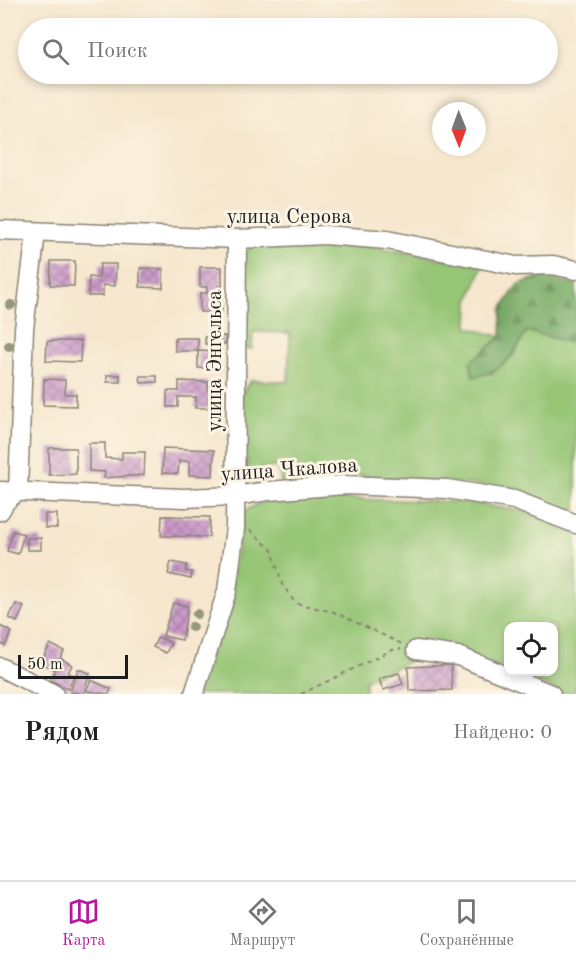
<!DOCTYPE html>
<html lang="ru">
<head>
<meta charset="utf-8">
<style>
	:root { --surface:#fff; --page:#f6f6f6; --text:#222; --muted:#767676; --line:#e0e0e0; --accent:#b5179e }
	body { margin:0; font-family:"Old Standard TT",serif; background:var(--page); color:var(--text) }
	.controls { position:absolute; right:18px; bottom:18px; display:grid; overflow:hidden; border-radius:12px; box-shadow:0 3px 9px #0003 }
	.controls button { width:54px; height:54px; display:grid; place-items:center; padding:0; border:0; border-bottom:2px solid var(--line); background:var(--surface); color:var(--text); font:30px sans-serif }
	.compass { position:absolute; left:432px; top:102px; width:54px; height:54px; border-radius:50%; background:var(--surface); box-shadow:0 3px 9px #0003; rotate:179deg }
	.scale { position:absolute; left:18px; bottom:15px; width:110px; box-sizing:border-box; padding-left:6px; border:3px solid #1c1c1c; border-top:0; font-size:16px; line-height:21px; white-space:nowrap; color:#1c1c1c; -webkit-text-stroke:4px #fcf5e5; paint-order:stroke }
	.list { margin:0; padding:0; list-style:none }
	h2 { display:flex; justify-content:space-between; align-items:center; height:78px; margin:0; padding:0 24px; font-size:26px }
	h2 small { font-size:20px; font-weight:400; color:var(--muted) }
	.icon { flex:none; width:33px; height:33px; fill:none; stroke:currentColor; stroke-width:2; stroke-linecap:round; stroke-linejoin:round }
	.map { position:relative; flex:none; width:576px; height:694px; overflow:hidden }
	.search { position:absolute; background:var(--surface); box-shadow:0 3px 9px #0003; left:18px; right:18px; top:18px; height:66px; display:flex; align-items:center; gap:15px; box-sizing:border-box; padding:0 21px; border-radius:33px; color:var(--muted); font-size:22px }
	.sheet { height:186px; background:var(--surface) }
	nav { display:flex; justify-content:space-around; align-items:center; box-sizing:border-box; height:84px; border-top:2px solid var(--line); background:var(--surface); font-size:16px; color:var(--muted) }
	nav a { display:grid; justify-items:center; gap:3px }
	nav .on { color:var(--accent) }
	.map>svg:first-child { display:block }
</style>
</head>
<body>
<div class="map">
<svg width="576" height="694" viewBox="0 0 576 694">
	<defs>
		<pattern id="forest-firs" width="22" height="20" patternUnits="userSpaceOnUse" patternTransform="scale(1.5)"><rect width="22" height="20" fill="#78aa66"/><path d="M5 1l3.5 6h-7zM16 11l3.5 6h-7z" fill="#628a53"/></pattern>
		<pattern id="building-cross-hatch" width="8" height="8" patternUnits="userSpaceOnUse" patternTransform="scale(1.5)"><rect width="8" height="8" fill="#cc9bcb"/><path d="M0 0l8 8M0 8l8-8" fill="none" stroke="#a57ea4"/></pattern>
	</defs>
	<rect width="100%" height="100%" fill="#fcf5e5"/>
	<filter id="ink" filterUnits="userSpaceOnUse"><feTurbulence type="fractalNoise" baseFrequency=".0167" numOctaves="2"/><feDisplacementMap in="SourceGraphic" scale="12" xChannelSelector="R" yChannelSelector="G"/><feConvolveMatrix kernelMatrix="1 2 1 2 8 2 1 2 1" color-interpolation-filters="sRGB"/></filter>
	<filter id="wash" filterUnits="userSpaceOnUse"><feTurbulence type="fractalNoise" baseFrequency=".008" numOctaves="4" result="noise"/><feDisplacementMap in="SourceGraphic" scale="24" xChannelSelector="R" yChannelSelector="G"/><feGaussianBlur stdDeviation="1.35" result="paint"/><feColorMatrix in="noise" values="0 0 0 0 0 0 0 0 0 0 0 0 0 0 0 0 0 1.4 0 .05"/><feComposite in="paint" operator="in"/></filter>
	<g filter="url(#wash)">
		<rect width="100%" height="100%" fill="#f6e7ce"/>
		<g fill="#95c575" stroke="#587048" stroke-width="1.5">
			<path d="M258 243H349L483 265 469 301 468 327 501 337 470 362 491 374 513 356 527 331 568 342 576 349V513L516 488 336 474 281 482 279 467 261 468 263 484 242 480V474H248V460H240V396L251 380 288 382 290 333 253 332 252 349 243 348 244 253Z"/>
			<path d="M314 498 467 502 533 513 576 531V694H566L512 672H554V626H508V670L427 639 412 645 409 662 365 680V694H197L228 603 244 511 268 499Z"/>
		</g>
		<path fill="url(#forest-firs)" stroke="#4a6341" stroke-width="1.5" d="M540 276 576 284V349L568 342 527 331C512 356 504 372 473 377L470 362 501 337 502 309 517 285Z"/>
		<g id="blocks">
			<g fill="url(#building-cross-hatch)">
				<path d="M51 261H75L74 286 50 285Z"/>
				<path d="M100 264H116L115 286 103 285V296H88L89 277 99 278Z"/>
				<path d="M200 267H222V287L218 286V293H222V312H200V293H207V287H200Z"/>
				<path d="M140 268 163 269V288L140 287Z"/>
				<path d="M225 336V344H205V337Z"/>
				<rect x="175" y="338" width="23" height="13"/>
				<path d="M47 341H81L80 362 46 361Z"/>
				<path d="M198 351 218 352V369L198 368Z"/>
				<rect x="107" y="375" width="13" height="7"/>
				<path d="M140 376H157V382L141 383Z"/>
				<path d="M44 379 65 380V394H76V406L43 405Z"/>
				<path d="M179 381 208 382V391H216L215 408H195L196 397H178V407H167V391H179Z"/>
				<path d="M89 443H105V458L122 459V452H145L144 475 104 478 105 472 89 471Z"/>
				<path d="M49 448H76V474L49 475Z"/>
				<path d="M163 448 214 450 213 476 189 475V461H179L178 474 162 473Z"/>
				<rect x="45" y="514" width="12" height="14"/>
				<path d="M162 516 210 517 209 537 161 536Z"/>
				<path d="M13 531 24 534 18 554 7 551Z"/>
				<rect x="27" y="538" width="14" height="12"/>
				<path d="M171 562 187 565 185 571 192 572 191 579 168 574Z"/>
				<path d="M173 603 188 606 182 640 163 636Z"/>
				<path d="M16 604 24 607 17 622 9 618Z"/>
				<path d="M0 626 12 632 5 646 0 643Z"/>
				<path d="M158 637 171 643 166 653 153 647Z"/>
				<path d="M50 644 64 651 60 658 72 665 68 673 74 675 68 689 50 680 55 670 41 663Z"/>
				<path d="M451 665 452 690 409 691 408 667Z"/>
				<path d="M78 669 90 673 83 694 70 692Z"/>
				<path d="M399 673 403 684 383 690 379 679Z"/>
				<path d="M91 680 111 689 109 694 86 691Z"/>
			</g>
		</g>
	</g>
	<g filter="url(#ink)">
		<use href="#blocks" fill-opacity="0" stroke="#898275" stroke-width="1.5"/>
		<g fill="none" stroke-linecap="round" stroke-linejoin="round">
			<g stroke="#898275" stroke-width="21">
				<g id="minor">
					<path d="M0 230 237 239 325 235 387 240 516 266 553 265 576 270"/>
					<path d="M0 491 184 498 235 496 268 491 344 485 447 489 514 500 576 524"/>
					<path d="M0 511 6 501 18 491 24 329 36 233"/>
					<path d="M416 650 458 656 551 694"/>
					<path d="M0 667 54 694"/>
					<path d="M194 694 227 591 235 528 237 239"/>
				</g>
			</g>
			<g stroke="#898275" stroke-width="2" stroke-dasharray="4.5 4.5" stroke-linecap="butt">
				<path d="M250 530 272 550 282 584 295 603 334 612 402 644"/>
				<path d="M301 694 392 650 401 649"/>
			</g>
			<use href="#minor" stroke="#fff" stroke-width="18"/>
		</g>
		<g fill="#95987d">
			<circle cx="11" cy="305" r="5"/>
			<circle cx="9" cy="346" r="5"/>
			<circle cx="197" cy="614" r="5"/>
			<circle cx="192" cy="627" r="5"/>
		</g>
	</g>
	<g text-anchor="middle" stroke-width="6" stroke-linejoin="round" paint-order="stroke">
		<g font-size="21" fill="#1c1c1c" stroke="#fcf5e5">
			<text x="289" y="223">улица Серова</text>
			<text transform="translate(214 361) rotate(-90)" y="7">улица Энгельса</text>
			<text transform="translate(289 469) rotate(-4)" y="7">улица Чкалова</text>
		</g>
	</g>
</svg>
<div class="controls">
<button><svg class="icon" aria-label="locate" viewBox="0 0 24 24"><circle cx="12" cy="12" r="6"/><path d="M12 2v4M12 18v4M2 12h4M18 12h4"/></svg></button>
</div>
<svg class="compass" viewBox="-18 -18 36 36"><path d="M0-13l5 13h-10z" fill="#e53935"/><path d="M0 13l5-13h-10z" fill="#767676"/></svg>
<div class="scale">50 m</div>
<div class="search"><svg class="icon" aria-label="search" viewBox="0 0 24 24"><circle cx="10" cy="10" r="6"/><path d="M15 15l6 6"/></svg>Поиск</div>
</div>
<section class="sheet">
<h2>Рядом<small>Найдено: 0</small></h2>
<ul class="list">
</ul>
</section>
<nav>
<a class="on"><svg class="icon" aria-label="map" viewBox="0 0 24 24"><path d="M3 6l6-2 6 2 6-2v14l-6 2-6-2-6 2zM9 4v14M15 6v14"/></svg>Карта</a>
<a><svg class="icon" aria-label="directions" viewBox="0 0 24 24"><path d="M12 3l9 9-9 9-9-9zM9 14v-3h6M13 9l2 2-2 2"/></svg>Маршрут</a>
<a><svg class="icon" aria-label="saved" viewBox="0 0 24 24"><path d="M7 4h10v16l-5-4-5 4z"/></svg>Сохранённые</a>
</nav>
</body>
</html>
